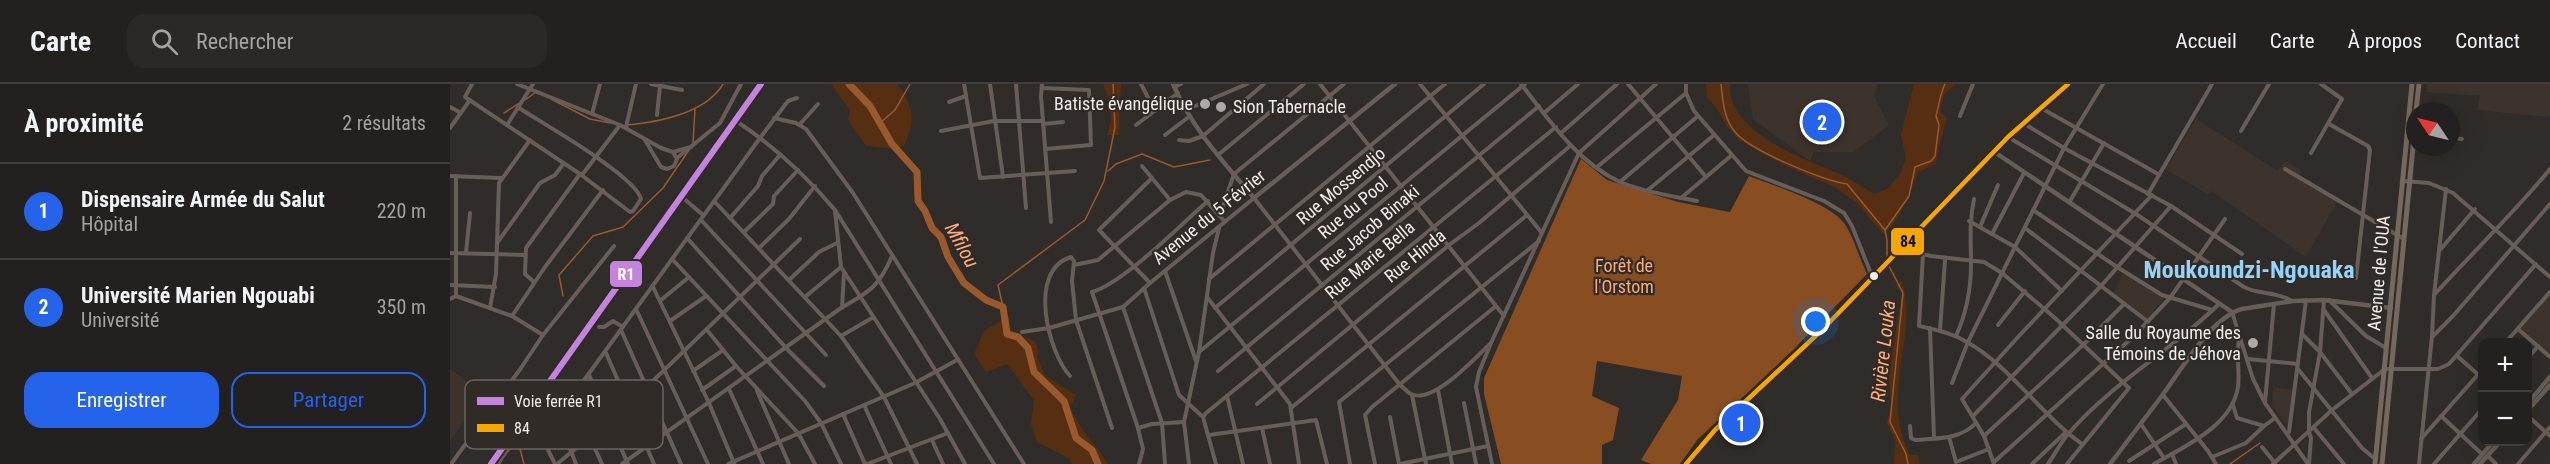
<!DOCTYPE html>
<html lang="fr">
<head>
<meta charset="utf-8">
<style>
	:root { --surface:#23211f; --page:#2b2928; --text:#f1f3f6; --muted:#a3a3a4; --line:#403e3d; --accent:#2563eb }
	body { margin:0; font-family:"Roboto Condensed",sans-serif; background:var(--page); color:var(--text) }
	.controls { position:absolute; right:18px; bottom:18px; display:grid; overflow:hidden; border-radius:12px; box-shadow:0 6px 24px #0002 }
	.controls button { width:54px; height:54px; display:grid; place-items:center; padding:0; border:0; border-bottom:2px solid var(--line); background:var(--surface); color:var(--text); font:30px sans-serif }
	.compass { position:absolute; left:1956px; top:18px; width:54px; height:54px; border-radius:50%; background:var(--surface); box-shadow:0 6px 24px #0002; rotate:305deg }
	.you { position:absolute; left:1366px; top:238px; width:21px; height:21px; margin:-15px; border:4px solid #fff; border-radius:50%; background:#1a73e8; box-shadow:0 0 0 9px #1a73e833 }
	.badge { display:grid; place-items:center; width:39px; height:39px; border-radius:50%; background:var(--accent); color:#fff; font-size:20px; font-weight:700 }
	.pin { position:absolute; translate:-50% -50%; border:3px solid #fff; box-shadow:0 2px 6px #0006 }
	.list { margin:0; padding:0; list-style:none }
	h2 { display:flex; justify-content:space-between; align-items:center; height:78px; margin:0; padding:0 24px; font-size:26px }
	h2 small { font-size:20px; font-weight:400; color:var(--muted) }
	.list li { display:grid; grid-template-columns:39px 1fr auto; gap:18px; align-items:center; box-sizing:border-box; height:96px; padding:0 24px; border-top:2px solid var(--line) }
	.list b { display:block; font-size:22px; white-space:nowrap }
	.list p { margin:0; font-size:20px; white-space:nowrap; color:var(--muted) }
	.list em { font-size:20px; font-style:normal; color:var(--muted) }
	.actions { display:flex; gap:12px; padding:18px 24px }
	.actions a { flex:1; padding:14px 0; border:2px solid var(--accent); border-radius:18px; text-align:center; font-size:21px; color:var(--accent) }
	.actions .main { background:var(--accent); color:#fff }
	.icon { flex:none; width:33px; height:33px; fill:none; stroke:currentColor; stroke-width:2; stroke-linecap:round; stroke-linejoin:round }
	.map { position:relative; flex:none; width:2100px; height:380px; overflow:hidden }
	header { display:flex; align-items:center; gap:36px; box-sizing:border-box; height:84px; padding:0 30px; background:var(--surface); border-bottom:2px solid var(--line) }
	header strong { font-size:28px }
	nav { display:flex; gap:33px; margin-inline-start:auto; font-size:21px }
	.search { width:420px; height:54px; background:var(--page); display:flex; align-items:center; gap:15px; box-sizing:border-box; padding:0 21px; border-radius:18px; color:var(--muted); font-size:22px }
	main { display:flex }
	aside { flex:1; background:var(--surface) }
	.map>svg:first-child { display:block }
</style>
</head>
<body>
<header>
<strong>Carte</strong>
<div class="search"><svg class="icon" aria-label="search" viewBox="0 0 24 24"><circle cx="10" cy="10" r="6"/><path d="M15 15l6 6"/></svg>Rechercher</div>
<nav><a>Accueil</a><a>Carte</a><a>À propos</a><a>Contact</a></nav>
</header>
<main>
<aside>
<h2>À proximité<small>2 résultats</small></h2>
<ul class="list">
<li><span class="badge">1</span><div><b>Dispensaire Armée du Salut</b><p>Hôpital</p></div><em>220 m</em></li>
<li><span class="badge">2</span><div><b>Université Marien Ngouabi</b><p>Université</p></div><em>350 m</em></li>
</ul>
<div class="actions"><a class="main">Enregistrer</a><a>Partager</a></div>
</aside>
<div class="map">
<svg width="2100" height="380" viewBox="0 0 2100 380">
	<rect width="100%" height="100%" fill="#2f2c29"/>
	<g fill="#3d332d">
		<path d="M1298 0H1428L1424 12 1439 41 1404 68H1364L1360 77 1303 35Z"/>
		<path d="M1977 0H2100V31L2098 33 2027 26 2030 12 1976 8Z"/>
		<path d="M1746 35 1828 87 1835 77 1852 87 1849 93 1888 116 1856 173 1761 107 1758 111 1716 85Z"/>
		<path d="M1673 189 1714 214 1697 235 1663 210Z"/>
		<path d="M2100 208V273L2068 245Z"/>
		<path d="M0 285 34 310 0 357Z"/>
		<path d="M1823 303 1844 306 1839 343 1822 322Z"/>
	</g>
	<g fill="#562f13">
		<path d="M381 0H447C464 22 466 37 454 62L437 64 416 62 398 36 400 26Z"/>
		<path d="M653 0H671L669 51H657C664 32 661 18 653 0Z"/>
		<path d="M1256 0H1280C1277 49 1357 76 1392 91 1403 96 1414 104 1424 110L1437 105 1450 90 1456 75 1451 50 1464 0H1505L1494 11 1490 27 1497 35 1488 65 1486 80 1468 88C1461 105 1449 140 1433 150L1406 118 1386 104 1332 80 1289 56 1275 39 1266 23 1257 14Z"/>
		<path d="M1452 197C1469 256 1429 307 1460 371H1468L1470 380H1444L1445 357 1437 339 1441 321 1439 289 1452 209 1446 201Z"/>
		<path d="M559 232 561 249 585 257 589 267 587 273 595 292 626 311 620 323C629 344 646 361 658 380H622L620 375 587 358 581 340 584 316 557 280 536 288 524 270 534 247Z"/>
	</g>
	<path fill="#884d21" d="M1131 75 1157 96 1228 118 1280 128 1299 92C1322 101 1379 119 1394 139 1404 153 1409 174 1417 190L1342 267 1248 355 1230 380H1201L1191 376 1228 316 1232 292 1147 277 1142 312 1169 324 1163 356 1152 361V380H1051L1034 310V294Z"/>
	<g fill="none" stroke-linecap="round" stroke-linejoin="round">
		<g stroke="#9a5a2e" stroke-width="1.5">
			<path d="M1271 0C1273 17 1273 33 1285 48 1301 67 1372 96 1397 100L1435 146"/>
			<path d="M101 15 140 35 160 39"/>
			<path d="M75 16 86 8"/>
			<path d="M54 29 68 20"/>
			<path d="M431 38 445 26 460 0"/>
			<path d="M177 41C208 38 255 30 273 0"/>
			<path d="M243 59 245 25"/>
			<path d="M658 87 666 80 692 70 724 83 760 76"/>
			<path d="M1437 176V156L1435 146 1459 112 1465 83 1481 77 1485 72 1489 41 1486 32C1489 21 1490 10 1495 0"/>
			<path d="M1438 180 1453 209 1440 338 1456 370 1458 380"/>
			<path d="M113 212 109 191 143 152 173 143 213 104 239 66"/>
			<path d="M553 223 548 201 635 136 654 97 665 43 663 0"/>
			<path d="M70 365 74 380"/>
			<path d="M1780 380 1810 359"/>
		</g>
		<path stroke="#9a5a2e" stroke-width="7" d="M399 0 420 22 442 60 467 88 468 117 475 127 482 144 491 153 498 173 514 199 536 216 553 223 557 250 568 253 578 264 584 288 614 317 626 354 642 366 648 380"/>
		<g stroke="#685e59" stroke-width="4">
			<path d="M22 0 15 13 130 90 180 128 183 127 191 115C186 92 92 39 69 24"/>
			<path d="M67 0 170 41 211 64 223 68 227 75 224 82 217 85 211 83 195 56"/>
			<path d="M201 0 232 6"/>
			<path d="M514 0 530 94 625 87"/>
			<path d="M540 0 553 93"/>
			<path d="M566 0 576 124"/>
			<path d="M592 0 591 12 601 138"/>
			<path d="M691 0 705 27"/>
			<path d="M870 0 1054 232"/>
			<path d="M970 0 1092 149"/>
			<path d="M1071 0C1099 36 1127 78 1170 98 1194 108 1222 112 1247 117"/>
			<path d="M1178 0 1256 93"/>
			<path d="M1236 0V9L1244 27 1296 87 1374 117 1394 129 1402 142 1422 192"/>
			<path d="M724 3 731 0"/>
			<path d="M592 4 639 6 641 61 595 65"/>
			<path d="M499 18 516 12"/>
			<path d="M0 23 11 29"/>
			<path d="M1591 24 1708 90"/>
			<path d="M736 26 797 0"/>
			<path d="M1094 29 1128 0"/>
			<path d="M142 30 150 0"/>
			<path d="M207 31 210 2"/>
			<path d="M1510 32 1523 0"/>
			<path d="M324 34 346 39 356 45 403 109 574 380"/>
			<path d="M289 39C325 63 357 93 385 126L544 380"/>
			<path d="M1573 39 1614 64 1721 122 1792 170"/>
			<path d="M350 40 368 20"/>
			<path d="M593 40 613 38"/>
			<path d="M1879 40 1918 62 1920 66 1906 194"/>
			<path d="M57 41 83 0"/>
			<path d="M686 41 728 9"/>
			<path d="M176 43 186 0"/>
			<path d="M0 44 20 16"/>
			<path d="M491 47 544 37H593"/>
			<path d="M1791 47 1819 0"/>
			<path d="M1111 49 1167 0"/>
			<path d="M715 51 740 32"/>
			<path d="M1558 53 1686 130 1794 203C1809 211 1826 207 1842 217"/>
			<path d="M2001 54 2012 55"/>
			<path d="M729 56 739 57 753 52 814 0"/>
			<path d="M223 68 241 63"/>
			<path d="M1861 69 1892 15 1871 0"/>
			<path d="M768 71 854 0"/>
			<path d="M227 74 270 39 291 0"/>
			<path d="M692 82 720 116"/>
			<path d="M1147 83 1236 9"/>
			<path d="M1835 85 1954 155"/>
			<path d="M132 91 170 41"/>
			<path d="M0 92 51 94"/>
			<path d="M6 92V212"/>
			<path d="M1171 97 1248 32"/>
			<path d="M1953 97 1979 99 2003 109 2100 193"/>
			<path d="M1198 106 1264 51"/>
			<path d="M1698 110 1762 0"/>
			<path d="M233 114 253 131"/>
			<path d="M1231 114 1282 71"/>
			<path d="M264 117 391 252 434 313 467 380"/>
			<path d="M1620 117 1654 59"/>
			<path d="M1583 126 1667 183 1712 211 1762 226"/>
			<path d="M385 127 391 183 490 335 515 380"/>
			<path d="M770 131 784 90 894 0"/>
			<path d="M280 134 308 102 312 92 330 71"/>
			<path d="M251 136 376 271"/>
			<path d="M1519 137 1565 163 1612 207"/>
			<path d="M1530 143 1548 101"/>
			<path d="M1575 144 1697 237"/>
			<path d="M294 148 323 120 324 112 348 86"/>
			<path d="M1542 150 1574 89"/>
			<path d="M237 154 337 265 374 302"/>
			<path d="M1457 157 1473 170 1481 172 1534 178 1552 189 1605 234 1679 304 1617 380"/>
			<path d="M47 159 90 99 105 91 114 79"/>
			<path d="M309 164 339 135 365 102"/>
			<path d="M1990 166 2025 125"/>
			<path d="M0 169 74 171"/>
			<path d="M16 169 20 129"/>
			<path d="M1473 170 1469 242C1486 246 1502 249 1517 258 1561 283 1590 330 1632 360"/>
			<path d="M222 175 355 317 371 339 391 380"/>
			<path d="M624 181 648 176 720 116 736 108 751 111 775 138"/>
			<path d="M715 187 746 277"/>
			<path d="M759 195 995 0"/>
			<path d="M339 196 369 168 387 159"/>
			<path d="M84 198 75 190 76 164 130 90"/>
			<path d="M700 199 649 146 702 94"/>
			<path d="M0 201 45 203"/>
			<path d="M203 203 259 319 284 379"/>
			<path d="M694 204 729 311 753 333 766 380"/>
			<path d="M1985 210C2023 168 2064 129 2100 85"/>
			<path d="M355 213 391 183"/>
			<path d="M757 213 840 320 849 380"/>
			<path d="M0 215 6 212 62 232 93 251"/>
			<path d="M211 216 239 193"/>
			<path d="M1879 216 1916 252 1936 264"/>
			<path d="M673 223 712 339 715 380"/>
			<path d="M40 224 46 190 49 99 80 56"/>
			<path d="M392 224 394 189"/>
			<path d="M765 224 1034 0"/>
			<path d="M186 225 258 380"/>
			<path d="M1874 226 1922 294"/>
			<path d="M1782 228 1803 295 1815 319 1858 380"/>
			<path d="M62 232 95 183 153 106"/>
			<path d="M220 237 256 212"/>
			<path d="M1548 241 1575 207"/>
			<path d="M149 243H154L163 237 173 243"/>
			<path d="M1480 244 1484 354"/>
			<path d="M2068 245 2100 273"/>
			<path d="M171 246 231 380"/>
			<path d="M257 246 286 282 348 349 365 380"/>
			<path d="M1490 246 1495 176"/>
			<path d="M572 248 599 244 673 223 700 199 804 114 950 301C953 303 957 308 961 310 983 321 1026 273 1041 259"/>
			<path d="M1852 250 1870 268 1902 310"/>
			<path d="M391 252 422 234"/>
			<path d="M1506 252C1516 230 1521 204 1521 180 1521 155 1519 140 1524 115"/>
			<path d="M1983 252 2003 232 2100 120"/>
			<path d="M2056 258 2100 208"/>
			<path d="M749 268 1075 0"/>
			<path d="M156 269 204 380"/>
			<path d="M2007 272 2032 294"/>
			<path d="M2078 274 2088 262"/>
			<path d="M1798 275 1848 280"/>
			<path d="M1848 285 1912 364 1925 375"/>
			<path d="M243 287 273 266"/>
			<path d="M768 287 1089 22"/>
			<path d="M139 291 178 380"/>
			<path d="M620 292C598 268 577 186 621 173L624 177 622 197 626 236 662 344"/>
			<path d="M1502 299 1518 258 1614 64 1653 0"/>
			<path d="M59 302 64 336 60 349V361"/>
			<path d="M279 305 313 380"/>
			<path d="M252 306 286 282"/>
			<path d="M988 306 1002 380"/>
			<path d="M307 307 339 380"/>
			<path d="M962 311 976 380"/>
			<path d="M1713 311 1758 367 1766 380"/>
			<path d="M777 312 793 380"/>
			<path d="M122 314 152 380"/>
			<path d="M1815 318 1824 220"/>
			<path d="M1014 319 1026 380"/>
			<path d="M807 320 999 161 1029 139 1120 62"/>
			<path d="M414 321 441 380"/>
			<path d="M1783 321 1787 334 1814 342 1825 334"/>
			<path d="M841 324 1077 131"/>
			<path d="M393 330 415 380"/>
			<path d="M1523 332 1651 202 1721 122"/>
			<path d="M1991 332 2032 370"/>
			<path d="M2078 332 2100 352"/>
			<path d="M753 333 756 329 1106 43"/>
			<path d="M940 333 949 380"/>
			<path d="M108 334 126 380"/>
			<path d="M1691 340 1714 374"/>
			<path d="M1460 342 1461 354 1465 356C1486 354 1510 356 1526 339"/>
			<path d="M688 344 702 340 734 338"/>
			<path d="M812 344 820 380"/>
			<path d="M1864 344 1894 380"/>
			<path d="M1839 348 1856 216"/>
			<path d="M759 351 866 336 877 380"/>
			<path d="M1534 352 1633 261 1674 220"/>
			<path d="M1499 353 1506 378 1539 365"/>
			<path d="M92 354 105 380"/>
			<path d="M1971 355 2032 286"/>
			<path d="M482 356 493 380"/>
			<path d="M1812 363 1825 379"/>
			<path d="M1722 370 1726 380"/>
			<path d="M2038 372 2046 380"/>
			<path d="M1762 373 1796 359 1814 342"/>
			<path d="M1679 377 1736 340"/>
			<path d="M1544 378 1684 252 1720 214 1775 135"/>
			<path d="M1 380 71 284 93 251 164 162"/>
			<path d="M48 380C63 354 65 361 92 354L310 54 338 17 347 14"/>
			<path d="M107 380 178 321 350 155"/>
			<path d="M172 380 391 224C419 208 429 203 442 172"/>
			<path d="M278 380 465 299 507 276"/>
			<path d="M417 380 498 349"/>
			<path d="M689 380 693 365 688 344 642 208C674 199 731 140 758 117"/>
			<path d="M739 380 734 338 749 268 763 169 769 144"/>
			<path d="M900 380 889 318 1089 157"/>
			<path d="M925 380 915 331 922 323 1046 222"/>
			<path d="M950 380 1038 362"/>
			<path d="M1042 380 1026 303 1029 288 1041 259 1129 69 1206 0"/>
			<path d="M1544 380 1534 352 1512 315 1568 253 1702 111"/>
			<path d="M1582 380 1616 348"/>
			<path d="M1598 380C1605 370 1611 358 1619 349 1662 299 1722 266 1769 220"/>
			<path d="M1704 380C1735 362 1782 342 1788 303 1790 288 1786 272 1789 257"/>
			<path d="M1823 380 1882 326 1935 285H1988L1999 280 2086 180"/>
			<path d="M1859 380 1861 354 1859 348V328L1870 268 1874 216"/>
			<path d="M1969 380 1982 252 1984 211 1996 105"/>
			<path d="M1984 380 2032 325"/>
			<path d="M2068 380 2100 343"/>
		</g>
		<g stroke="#685e59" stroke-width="4.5">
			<path d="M723 0C741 43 774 79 804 114L945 0"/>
			<path d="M1543 67 1782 228"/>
			<path d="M2078 319 2100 293"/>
			<path d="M2078 326 2100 301"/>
			<path d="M1236 380 1265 346 1374 244 1558 53 1618 0"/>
			<path d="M1660 380C1677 358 1694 335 1711 313 1731 287 1760 234 1792 225L1843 217 1874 216 1941 224"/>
			<path d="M2024 380 2043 358"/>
			<path d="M2030 380 2050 358"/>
		</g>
		<g stroke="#75685f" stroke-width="5">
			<path d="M1966 27 1969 0"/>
			<path d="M1925 380 1962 0"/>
			<path d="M1932 380 1965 43"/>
		</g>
		<g stroke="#312b27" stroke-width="9">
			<path id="bus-1" d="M1236 380 1265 346 1374 244 1558 53 1618 0"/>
		</g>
		<use href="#bus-1" stroke="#f7a600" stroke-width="4.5"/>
		<g stroke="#312b27" stroke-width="10">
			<path id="rail-1" d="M41 380 311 0"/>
		</g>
		<use href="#rail-1" stroke="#c483df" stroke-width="6"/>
	</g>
	<g fill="#aca9a6" stroke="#312b27" stroke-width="2">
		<circle cx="755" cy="20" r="6"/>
		<circle cx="771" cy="23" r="6"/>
		<circle cx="1803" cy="259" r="6"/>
	</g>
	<circle fill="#f0ece9" stroke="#312b27" stroke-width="2" cx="1424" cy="192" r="5"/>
	<g text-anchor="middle" stroke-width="4.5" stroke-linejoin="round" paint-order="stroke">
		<g font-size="18" fill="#f0ece9" stroke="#312b27" text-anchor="end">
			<text x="743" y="26">Batiste évangélique</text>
			<text x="783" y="29" text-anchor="start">Sion Tabernacle</text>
			<text x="1791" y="255">Salle du Royaume des<tspan x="1791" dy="21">Témoins de Jéhova</tspan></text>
		</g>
		<g font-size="18" fill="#f0ece9" stroke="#312b27">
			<text transform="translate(891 102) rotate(-40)" y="6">Rue Mossendjo</text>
			<text transform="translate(903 124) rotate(-40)" y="6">Rue du Pool</text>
			<text transform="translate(759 133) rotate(-39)" y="6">Avenue du 5 Février</text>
			<text transform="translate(920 144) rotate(-40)" y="6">Rue Jacob Binaki</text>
			<text transform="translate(965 172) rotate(-39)" y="6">Rue Hinda</text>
			<text transform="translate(920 176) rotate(-40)" y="6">Rue Marie Bella</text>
			<text transform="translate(1929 189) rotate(-85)" y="6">Avenue de l'OUA</text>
		</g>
		<g font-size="18" fill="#faac7a" stroke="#312b27">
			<text x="1174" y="188">Forêt de<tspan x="1174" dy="21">l'Orstom</tspan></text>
		</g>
		<g font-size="20" font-style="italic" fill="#fcae7c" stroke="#312b27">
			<text transform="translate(512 161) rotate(61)" y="7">Mfilou</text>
			<text transform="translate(1433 267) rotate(-84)" y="7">Rivière Louka</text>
		</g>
		<g font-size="24" font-weight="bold" fill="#95d4f7" stroke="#312b27">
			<text x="1799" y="194">Moukoundzi-Ngouaka</text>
		</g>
	</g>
	<rect x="15" y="296" width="198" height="69" rx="9" fill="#312b27" stroke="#6a6561" stroke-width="1.5"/>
	<rect x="27" y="313" width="27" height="8" fill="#c483df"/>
	<rect x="27" y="340" width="27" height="8" fill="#f7a600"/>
	<g font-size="16" fill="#f0ece9">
		<text x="64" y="323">Voie ferrée R1</text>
		<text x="64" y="350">84</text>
	</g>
	<g stroke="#312b27" stroke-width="2">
		<rect x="1440" y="143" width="35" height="29" rx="6" fill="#f7a600"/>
		<rect x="159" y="176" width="34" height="28" rx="6" fill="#c483df"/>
	</g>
	<g font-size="16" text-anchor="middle" font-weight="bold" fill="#fff">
		<text x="176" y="196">R1</text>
	</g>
	<g font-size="16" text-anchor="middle" font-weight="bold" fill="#111">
		<text x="1458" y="163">84</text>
	</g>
</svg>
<div class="controls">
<button>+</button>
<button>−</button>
</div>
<svg class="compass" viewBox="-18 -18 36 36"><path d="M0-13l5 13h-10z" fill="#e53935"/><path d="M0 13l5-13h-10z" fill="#a3a3a4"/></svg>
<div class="you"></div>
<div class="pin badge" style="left:1291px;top:339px">1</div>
<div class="pin badge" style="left:1372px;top:38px">2</div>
</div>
</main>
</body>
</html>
